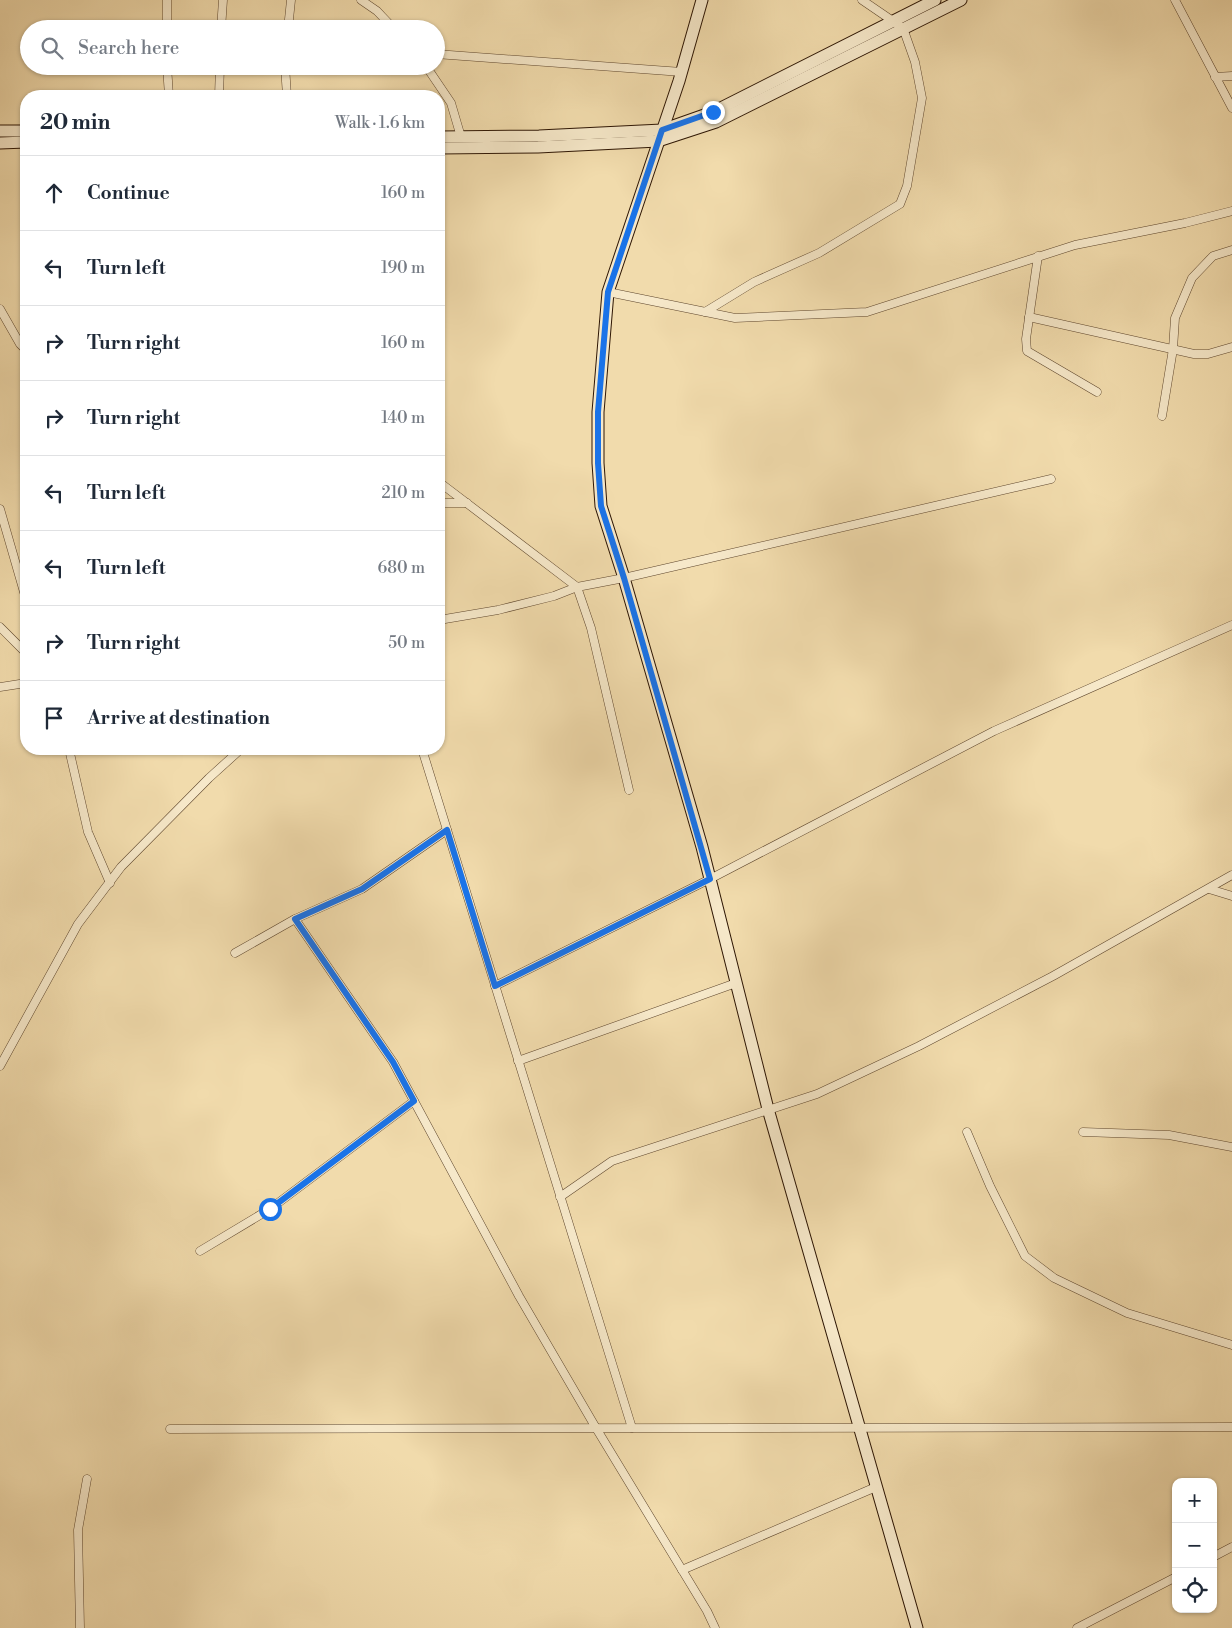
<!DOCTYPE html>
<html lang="en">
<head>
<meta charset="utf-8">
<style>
	:root { --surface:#fff; --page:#f6f6f7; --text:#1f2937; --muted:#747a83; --line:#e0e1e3 }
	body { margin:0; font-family:"Libre Bodoni",serif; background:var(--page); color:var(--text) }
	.controls { position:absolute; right:15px; bottom:15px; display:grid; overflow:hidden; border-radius:10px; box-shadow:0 1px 4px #0004 }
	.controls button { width:45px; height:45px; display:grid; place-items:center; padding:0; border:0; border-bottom:1px solid var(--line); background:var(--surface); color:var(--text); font:25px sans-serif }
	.stop { position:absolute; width:15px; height:15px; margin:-11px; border:4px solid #1a73e8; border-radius:50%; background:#fff }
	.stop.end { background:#1a73e8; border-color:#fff; box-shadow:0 1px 5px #0008 }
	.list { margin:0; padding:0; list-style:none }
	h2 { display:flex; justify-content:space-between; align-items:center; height:65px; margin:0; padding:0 20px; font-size:21px }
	h2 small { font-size:16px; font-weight:400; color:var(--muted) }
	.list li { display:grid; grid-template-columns:32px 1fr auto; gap:15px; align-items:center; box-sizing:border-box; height:75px; padding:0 20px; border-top:1px solid var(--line) }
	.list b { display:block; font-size:19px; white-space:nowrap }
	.list em { font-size:16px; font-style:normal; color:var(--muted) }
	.icon { flex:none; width:28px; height:28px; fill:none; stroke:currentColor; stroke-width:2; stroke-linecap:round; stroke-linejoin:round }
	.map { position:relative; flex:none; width:1232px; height:1628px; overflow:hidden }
	.search { position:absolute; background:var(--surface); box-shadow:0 1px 4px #0004; left:20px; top:20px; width:425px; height:55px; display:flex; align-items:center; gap:12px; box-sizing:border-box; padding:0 18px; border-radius:28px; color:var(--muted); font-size:19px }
	.panel { position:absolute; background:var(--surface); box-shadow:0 1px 4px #0004; left:20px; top:90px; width:425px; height:665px; border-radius:20px }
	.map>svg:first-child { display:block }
</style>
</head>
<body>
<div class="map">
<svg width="1232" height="1628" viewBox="0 0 1232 1628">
	<rect width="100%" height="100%" fill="#f1dbac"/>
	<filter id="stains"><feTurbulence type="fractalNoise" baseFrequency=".004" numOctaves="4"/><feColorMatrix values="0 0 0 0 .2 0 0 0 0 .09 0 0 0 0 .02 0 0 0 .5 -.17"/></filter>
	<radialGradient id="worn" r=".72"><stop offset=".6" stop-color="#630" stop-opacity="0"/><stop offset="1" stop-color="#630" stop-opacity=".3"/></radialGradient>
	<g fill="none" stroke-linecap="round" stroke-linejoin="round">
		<g stroke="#5e462d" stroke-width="9">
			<g id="street">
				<path d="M361 0 377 11 394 29"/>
				<path d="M1175 0 1232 108"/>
				<path d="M167 29V0"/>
				<path d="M221 29 223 0"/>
				<path d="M288 29 291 0"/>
				<path d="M436 54 682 72"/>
				<path d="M167 66 169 96"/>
				<path d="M285 66 287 96"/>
				<path d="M426 66 451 103 461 137"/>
				<path d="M1215 77 1232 76"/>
				<path d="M219 96 220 66"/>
				<path d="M1038 256 1026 339 1027 351 1097 392"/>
				<path d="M608 292 735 318 867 312 1075 245 1185 223 1232 211"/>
				<path d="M0 309 20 344 26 350"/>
				<path d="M705 312 754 282 819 253 900 204 907 186 922 98 915 62 903 28 862 0"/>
				<path d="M1029 317 1194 354H1208L1232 347"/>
				<path d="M1162 416 1173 349 1175 318 1192 278 1213 256 1232 250"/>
				<path d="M439 482 577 587 591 628 629 790"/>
				<path d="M439 503H467"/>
				<path d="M0 509 26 599"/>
				<path d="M439 620 498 610 554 596 577 587 624 578 1051 479"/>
				<path d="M0 627 26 653"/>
				<path d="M0 687 26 683"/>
				<path d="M69 749 88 832 110 883"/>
				<path d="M422 749 632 1428"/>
				<path d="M1209 889 1232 896"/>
				<path d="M295 919 393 1062 519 1296 596 1428 707 1611 715 1628"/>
				<path d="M235 953 295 919 362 889 447 830"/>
				<path d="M495 986 710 879 994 731 1232 625"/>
				<path d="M518 1061 736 983"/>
				<path d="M0 1066 78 924 121 867 209 778 241 749"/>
				<path d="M967 1132 990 1186 1025 1256 1054 1278 1127 1313 1232 1345"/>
				<path d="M1083 1132 1169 1135 1232 1147"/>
				<path d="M560 1197 612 1161 817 1094 919 1046 1053 976 1232 875"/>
				<path d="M200 1251 270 1209 414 1101"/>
				<path d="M170 1429 1232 1427"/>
				<path d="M1213 1557 1232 1547"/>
				<path d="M682 1570 876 1487"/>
				<path d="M80 1628 78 1530 87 1479"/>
				<path d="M1077 1628 1176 1577"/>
			</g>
		</g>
		<g stroke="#2d1503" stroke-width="13">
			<g id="secondary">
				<path d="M702 0 679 81 608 292 598 412V463L601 506 624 578 702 847 768 1109 917 1628"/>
				<path d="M0 131H26"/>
				<path d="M439 137 539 136 662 130 713 112 935 0"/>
				<path d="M0 143 26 142"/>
				<path d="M439 148 538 147 658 141 716 122 961 0"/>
			</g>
		</g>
		<use href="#street" stroke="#f6e8c9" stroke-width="8"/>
		<use href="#secondary" stroke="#f6e8c9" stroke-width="11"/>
	</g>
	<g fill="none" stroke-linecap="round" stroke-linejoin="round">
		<path stroke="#1a73e8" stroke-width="6" d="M270 1209 414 1101 393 1062 295 919 362 889 447 830 495 986 710 879 624 578 601 506 598 463V412L608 292 662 130 713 112"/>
	</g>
	<rect width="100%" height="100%" filter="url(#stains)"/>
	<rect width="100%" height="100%" fill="url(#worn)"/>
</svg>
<div class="controls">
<button>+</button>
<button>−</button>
<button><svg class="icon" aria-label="locate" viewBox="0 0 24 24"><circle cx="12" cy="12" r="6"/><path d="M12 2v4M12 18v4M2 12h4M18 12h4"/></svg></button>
</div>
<div class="stop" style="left:270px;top:1209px"></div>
<div class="stop end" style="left:713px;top:112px"></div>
<div class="search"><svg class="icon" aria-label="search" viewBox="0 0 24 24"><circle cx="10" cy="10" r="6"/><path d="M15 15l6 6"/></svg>Search here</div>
<section class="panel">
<h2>20 min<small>Walk · 1.6 km</small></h2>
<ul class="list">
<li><svg class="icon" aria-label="ahead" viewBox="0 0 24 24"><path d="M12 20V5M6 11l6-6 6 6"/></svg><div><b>Continue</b></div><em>160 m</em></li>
<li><svg class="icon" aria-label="left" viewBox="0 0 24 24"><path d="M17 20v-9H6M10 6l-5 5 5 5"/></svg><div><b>Turn left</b></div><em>190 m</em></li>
<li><svg class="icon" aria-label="right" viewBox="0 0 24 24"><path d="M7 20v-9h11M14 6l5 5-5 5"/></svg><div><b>Turn right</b></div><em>160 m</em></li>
<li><svg class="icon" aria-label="right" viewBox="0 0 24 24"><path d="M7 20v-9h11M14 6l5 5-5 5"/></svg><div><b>Turn right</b></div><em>140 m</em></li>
<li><svg class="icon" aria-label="left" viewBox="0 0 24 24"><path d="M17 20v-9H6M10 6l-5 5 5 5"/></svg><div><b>Turn left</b></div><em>210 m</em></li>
<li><svg class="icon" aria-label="left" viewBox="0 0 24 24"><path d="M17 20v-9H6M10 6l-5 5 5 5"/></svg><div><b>Turn left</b></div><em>680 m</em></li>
<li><svg class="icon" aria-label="right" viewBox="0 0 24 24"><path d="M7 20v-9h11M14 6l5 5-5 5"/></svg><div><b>Turn right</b></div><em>50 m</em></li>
<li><svg class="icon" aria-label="arrive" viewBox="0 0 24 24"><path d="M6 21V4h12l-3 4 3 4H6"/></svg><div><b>Arrive at destination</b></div></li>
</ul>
</section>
</div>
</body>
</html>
